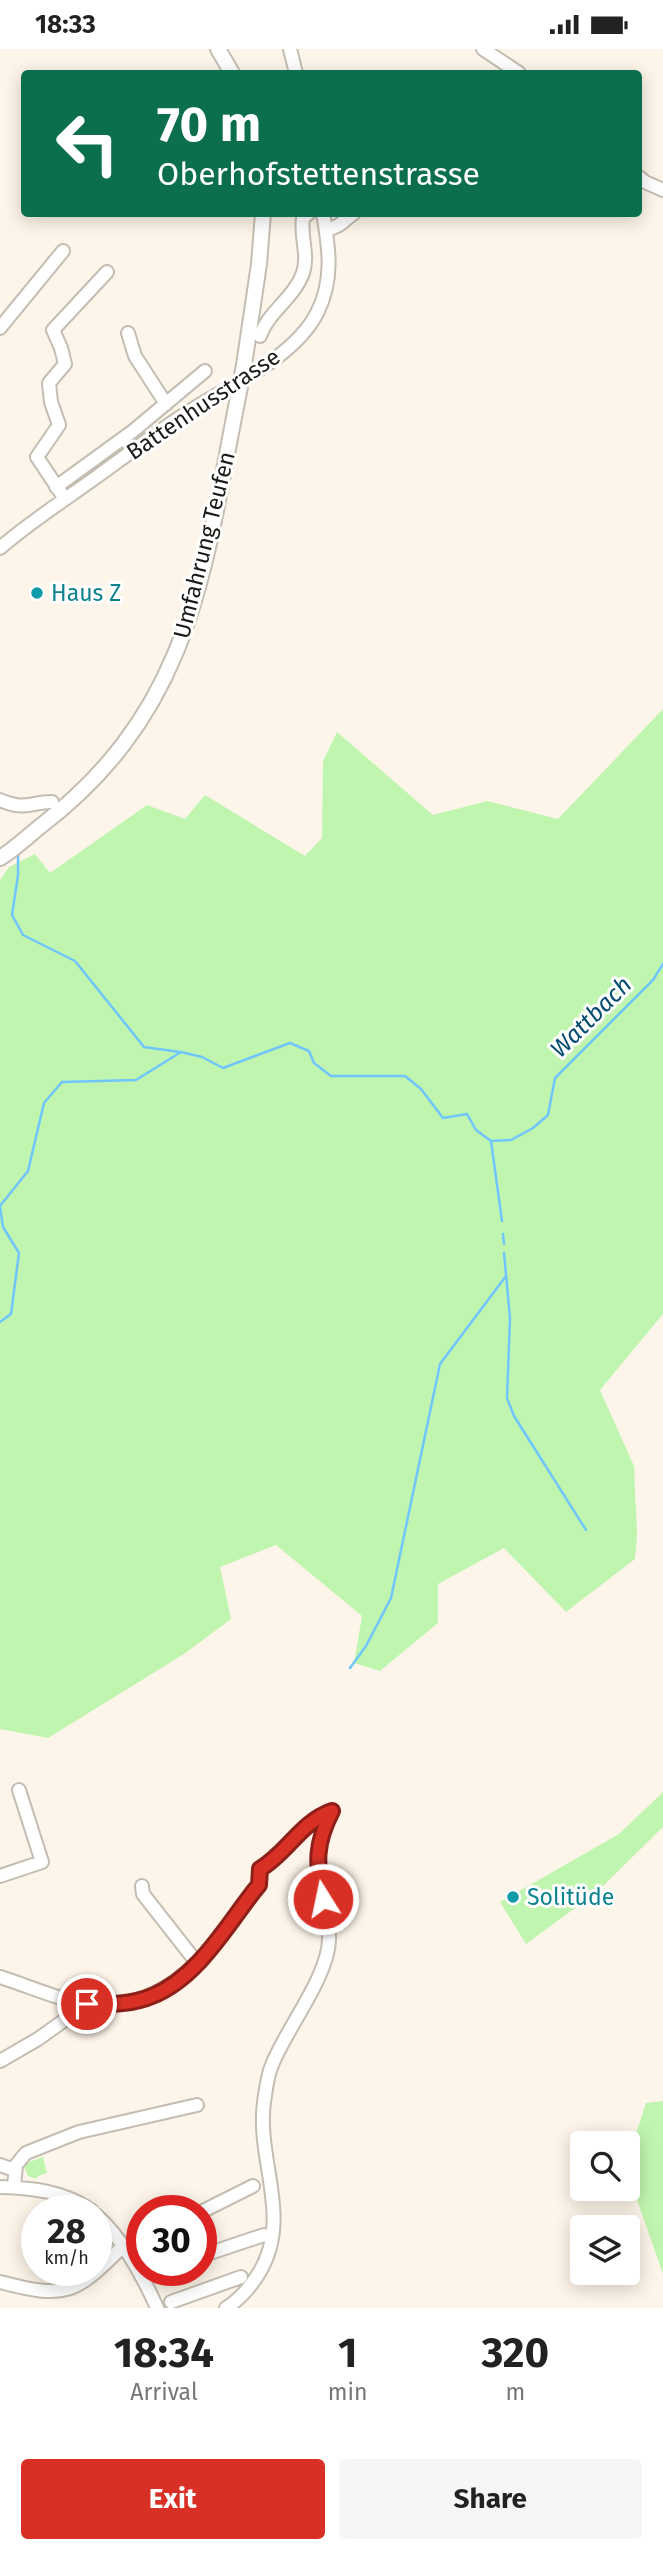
<!DOCTYPE html>
<html lang="en">
<head>
<meta charset="utf-8">
<style>
	body { margin:0; font-family:"Fira Sans",sans-serif; background:#f6f6f6; color:#222; height:100vh; display:flex; flex-direction:column; font-size:26px; white-space:nowrap }
	* { box-sizing:border-box; margin:0 }
	p { font-size:23px; color:#767676 }
	.icon { flex:none; width:38px; height:38px; fill:none; stroke:currentColor; stroke-width:2; stroke-linecap:round; stroke-linejoin:round }
	.map { position:relative; height:2259px; overflow:hidden }
	.panel { display:flex; flex-direction:column; background:#fff; flex:1 }
	.panel>* { flex:none }
	.top-card { position:absolute; left:21px; top:21px; width:621px; height:147px; border-radius:7px; box-shadow:0 4px 18px #0003; background:#0b6e4f; color:#fff; overflow:hidden }
	.tools { position:absolute; left:570px; top:2082px; display:grid; gap:14px }
	.tools a { display:grid; place-items:center; width:70px; height:70px; border-radius:7px; background:#fff; box-shadow:0 4px 18px #0003; font-size:35px }
	.speed { position:absolute; left:21px; top:2146px; display:flex; gap:14px; font-size:35px; font-weight:700; text-align:center }
	.speed>* { display:grid; place-content:center; width:91px; height:91px; border-radius:50%; background:#fff; box-shadow:0 4px 18px #0003; line-height:1 }
	.speed small { font-size:18px; font-weight:400 }
	.speed .limit { border:10px solid #d22; background:#fff; color:#111 }
	.pin { position:absolute; display:grid; place-items:center; width:60px; height:60px; color:#fff; margin:-30px; border:4px solid #fff; border-radius:50%; box-shadow:0 2px 7px #0007 }
	.me { position:absolute; width:77px; margin:-38px; rotate:350deg; stroke-linejoin:round; filter:drop-shadow(0 0 5px #0008) }
	.turn { display:flex; align-items:center; gap:24px; height:147px; padding:0 21px; font-size:32px }
	.turn .icon { width:91px; height:91px; stroke-width:2.5 }
	.turn b { display:block; font-size:49px; line-height:60px }
	.eta { display:flex; justify-content:space-evenly; align-items:center; height:119px; text-align:center }
	.eta b { font-size:42px; font-weight:700; line-height:49px }
	.cta { display:flex; gap:14px; margin-top:auto; padding:14px 21px }
	.cta a { flex:1; height:80px; border-radius:7px; background:#d93025; color:#fff; font-size:28px; font-weight:700; line-height:80px; text-align:center }
	.cta a+a { background:#f6f6f6; color:#222 }
	.status { display:flex; justify-content:space-between; align-items:center; height:49px; padding:0 35px; background:#fff; direction:ltr }
	.status svg { height:19px; fill:currentColor }
	.map>svg:first-child { display:block }
</style>
</head>
<body>
<div class="status"><b>18:33</b><svg viewBox="0 0 49 12"><path d="M0 12V9h3v3zM5 12V6h3v6zM10 12V3h3v9zM15 12V0h3v12zM26 1h20v11H26zM47 4h2v5h-2z"/></svg></div>
<div class="map">
<svg width="663" height="2259" viewBox="0 0 663 2259">
	<rect width="100%" height="100%" fill="#fdf5e9"/>
	<path fill="#c0f5af" d="M663 660V1265L600 1341 634 1417 637 1485 635 1510 566 1563 504 1499 438 1535V1574L380 1622 354 1614 362 1567 276 1496 220 1518 231 1570 184 1605 48 1689 0 1680V831L9 818 35 805 50 824 147 756 185 770 205 746 305 807 322 789 323 712 337 683 433 766 487 752 558 770Z
		M663 1743V1778L597 1843 526 1895 500 1853 619 1785Z
		M663 2052V2225L628 2125V2109L646 2054Z
		M43 2108 47 2124 38 2127 36 2130 28 2127 24 2118 26 2114Z"/>
	<g fill="none" stroke-linecap="round" stroke-linejoin="round">
		<path stroke="#6fc5fc" stroke-width="2.5" d="M18 804V826L12 866 23 886 75 912 144 998 180 1003
			M491 1092 502 1172
			M0 1157 28 1122 44 1054 62 1033 136 1031 181 1003 202 1008 223 1019 290 994 309 1002 314 1014 331 1027H405L421 1040 443 1069 467 1065 476 1081 491 1092 511 1091 533 1079 548 1066 555 1029 653 931 663 915
			M0 1158 3 1178 19 1204 11 1265 0 1273
			M503 1185 504 1195
			M504 1204 510 1269 507 1349 514 1367 586 1481
			M350 1619 366 1597 391 1549 440 1315 506 1227"/>
		<defs>
			<path id="minor" d="M290 0 296 24
				M483 0 519 24
				M639 128 645 133 663 141
				M326 182 339 176 354 164
				M0 279 63 202
				M128 284 135 307 166 355
				M260 287C268 263 294 249 303 224 309 205 300 188 303 169L309 164
				M56 438 133 382 205 322
				M65 450 37 408 59 376 51 353 49 334 65 315 61 299 53 281 107 223
				M0 499C30 473 63 452 95 429 124 408 152 387 182 367 225 338 293 311 317 264 334 231 329 199 323 164
				M0 751C26 762 29 753 52 753
				M0 1827 42 1813 19 1741
				M142 1837 143 1845 197 1914
				M0 1928C29 1937 58 1951 88 1955 171 1965 216 1895 259 1836L260 1820C287 1804 301 1773 332 1762
				M0 2012 38 1990 87 1955
				M0 2116 14 2121
				M0 2138C33 2139 63 2142 91 2161
				M14 2138 16 2116 26 2104 79 2083 197 2056
				M201 2163 253 2137
				M96 2166C121 2187 144 2229 157 2259
				M201 2207 264 2186
				M141 2227 158 2221
				M0 2233C66 2250 74 2246 122 2198
				M171 2253 241 2228
				M226 2259C239 2251 251 2237 259 2224 293 2169 256 2111 264 2053 266 2041 267 2027 272 2016 286 1980 328 1928 329 1891 330 1836 302 1820 332 1762"/>
			<path id="major" d="M218 0 232 24
				M244 316 259 215 263 164
				M0 809C15 800 28 787 42 776 194 659 204 517 239 343"/>
		</defs>
		<use href="#minor" stroke="#c4bdb1" stroke-width="16"/>
		<use href="#major" stroke="#c4bdb1" stroke-width="18"/>
		<use href="#minor" stroke="#fff" stroke-width="12"/>
		<use href="#major" stroke="#fff" stroke-width="14"/>
		<defs>
			<path id="major-bridge" d="M239 343 244 316"/>
		</defs>
		<use href="#major-bridge" stroke="#c4bdb1" stroke-width="18" stroke-linecap="butt"/>
		<use href="#major-bridge" stroke="#fff" stroke-width="14"/>
	</g>
	<g fill="none" stroke-linecap="round" stroke-linejoin="round">
		<defs>
			<path id="route" d="M87 1955C109 1955 131 1956 152 1947 197 1929 226 1878 254 1842L259 1836 260 1820C287 1804 301 1773 332 1762 315 1795 316 1814 323 1850"/>
		</defs>
		<use href="#route" stroke="#8d1f18" stroke-width="18"/>
		<use href="#route" stroke="#d93025" stroke-width="12"/>
	</g>
	<g fill="#0f9aa8" stroke="#fff" stroke-width="2.5">
		<circle cx="37" cy="544" r="7"/>
		<circle cx="513" cy="1848" r="7"/>
	</g>
	<g text-anchor="middle" stroke-width="6" stroke-linejoin="round" paint-order="stroke">
		<g font-size="23" fill="#1c1a16" stroke="#fff">
			<text transform="translate(203 355) rotate(-34)" y="8">Battenhusstrasse</text>
			<text transform="translate(204 496) rotate(-76)" y="8">Umfahrung Teufen</text>
		</g>
		<g font-size="23" fill="#0d838f" stroke="#fff" text-anchor="start">
			<text x="51" y="552">Haus Z</text>
			<text x="527" y="1856">Solitüde</text>
		</g>
		<g font-size="24" font-style="italic" fill="#034c70" stroke="#fff">
			<text transform="translate(591 968) rotate(-45)" y="8">Wattbach</text>
		</g>
	</g>
</svg>
<div class="tools">
<a><svg class="icon" aria-label="search" viewBox="0 0 24 24"><circle cx="10" cy="10" r="6"/><path d="M15 15l6 6"/></svg></a>
<a><svg class="icon" aria-label="layers" viewBox="0 0 24 24"><path d="M12 4l9 5-9 5-9-5zM3 14l9 5 9-5"/></svg></a>
</div>
<div class="speed"><div>28<small>km/h</small></div><div class="limit">30</div></div>
<div class="pin" style="left:87px;top:1955px;background:#d93025"><svg class="icon" aria-label="arrive" viewBox="0 0 24 24"><path d="M6 21V4h12l-3 4 3 4H6"/></svg></div>
<svg class="me" style="left:323px;top:1850px" viewBox="-20 -20 40 40"><circle r="17" fill="#d93025" stroke="#fff" stroke-width="3"/><path d="M0-11L8 9 0 5-8 9z" fill="#fff"/></svg>
<div class="top-card">
<div class="turn"><svg class="icon" aria-label="left" viewBox="0 0 24 24"><path d="M17 20v-9H6M10 6l-5 5 5 5"/></svg><div><b>70 m</b>Oberhofstettenstrasse</div></div>
</div>
</div>
<section class="panel">
<div class="eta">
<div><b>18:34</b><p>Arrival</p></div>
<div><b>1</b><p>min</p></div>
<div><b>320</b><p>m</p></div>
</div>
<div class="cta"><a>Exit</a><a>Share</a></div>
</section>
</body>
</html>
